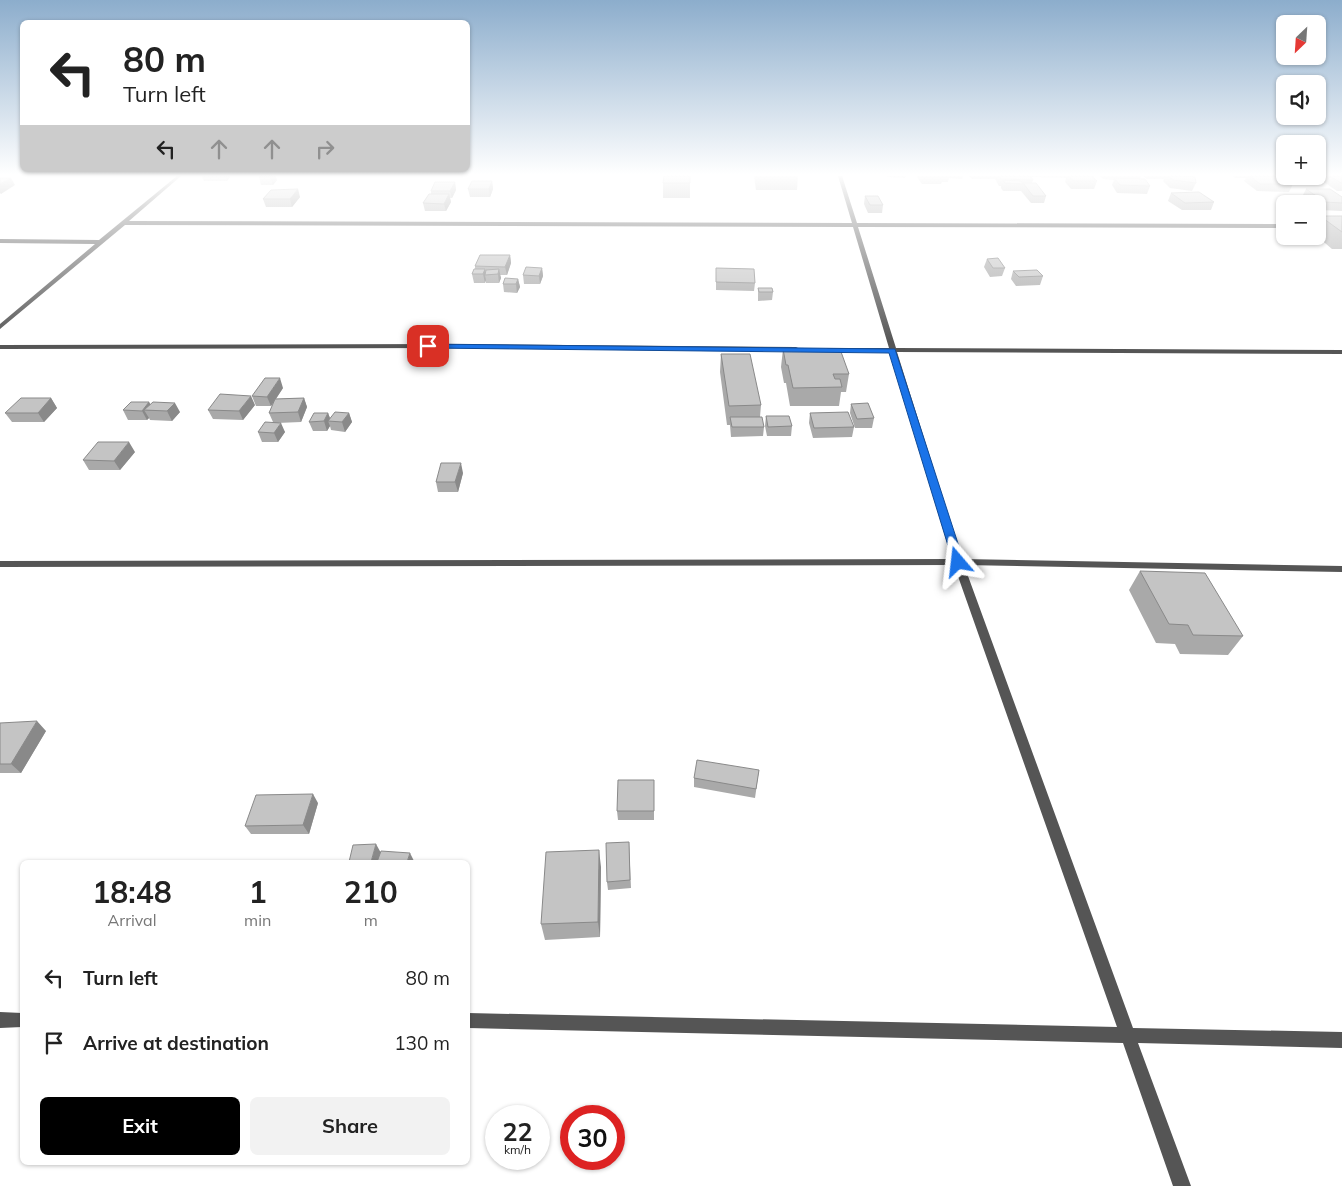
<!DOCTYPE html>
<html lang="en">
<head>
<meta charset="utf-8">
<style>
	body { margin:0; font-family:Mulish,sans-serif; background:#f2f2f2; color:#222; height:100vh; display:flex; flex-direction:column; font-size:19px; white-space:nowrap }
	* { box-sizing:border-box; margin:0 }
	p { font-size:16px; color:#767676 }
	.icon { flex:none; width:28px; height:28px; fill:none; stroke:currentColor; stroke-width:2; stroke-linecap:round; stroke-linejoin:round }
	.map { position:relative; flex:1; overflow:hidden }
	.drawer { position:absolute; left:20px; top:860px; width:450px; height:305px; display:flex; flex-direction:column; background:#fff; border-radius:8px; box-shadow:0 1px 4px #0004 }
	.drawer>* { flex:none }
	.guide { position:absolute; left:20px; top:20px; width:450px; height:152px; border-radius:8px; box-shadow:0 1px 4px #0004; background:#fff; color:#222; overflow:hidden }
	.needle { width:32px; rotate:205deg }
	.fabs { position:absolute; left:1276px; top:15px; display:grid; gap:10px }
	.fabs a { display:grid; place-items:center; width:50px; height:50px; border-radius:8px; background:#fff; box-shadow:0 1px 4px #0004; font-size:25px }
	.speed { position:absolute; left:485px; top:1105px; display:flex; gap:10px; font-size:25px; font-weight:700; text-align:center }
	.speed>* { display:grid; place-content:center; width:65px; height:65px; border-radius:50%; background:#fff; box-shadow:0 1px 4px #0004; line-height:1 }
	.speed small { font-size:12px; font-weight:400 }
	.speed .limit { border:8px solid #d22; background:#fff; color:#111 }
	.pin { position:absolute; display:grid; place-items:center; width:42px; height:42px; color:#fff; margin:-21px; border-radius:10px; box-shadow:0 2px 8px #0006 }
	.me { position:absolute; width:55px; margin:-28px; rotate:343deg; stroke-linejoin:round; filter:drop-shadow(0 0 4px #0008) }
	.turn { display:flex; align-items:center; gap:18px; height:105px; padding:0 20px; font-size:22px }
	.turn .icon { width:65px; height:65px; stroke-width:2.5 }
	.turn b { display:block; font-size:35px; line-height:42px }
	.lanes { display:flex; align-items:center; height:48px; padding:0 20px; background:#0003; justify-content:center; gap:25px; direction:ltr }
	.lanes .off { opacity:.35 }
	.eta { display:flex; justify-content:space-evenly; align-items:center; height:85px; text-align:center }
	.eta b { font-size:30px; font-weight:700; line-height:35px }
	.button { display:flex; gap:10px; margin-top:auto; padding:10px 20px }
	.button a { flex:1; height:58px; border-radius:8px; background:#000; color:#fff; font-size:20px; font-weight:700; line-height:58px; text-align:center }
	.button a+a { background:#f2f2f2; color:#222 }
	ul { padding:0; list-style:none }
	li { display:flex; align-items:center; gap:15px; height:65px; padding:0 20px }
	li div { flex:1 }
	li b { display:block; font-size:19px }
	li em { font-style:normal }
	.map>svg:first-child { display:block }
</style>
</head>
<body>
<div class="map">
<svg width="1342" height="1186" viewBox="0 0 1342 1186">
	<rect width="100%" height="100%" fill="#fff"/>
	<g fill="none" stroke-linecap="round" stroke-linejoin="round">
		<path fill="#555" fill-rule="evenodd" d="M177 176H181L129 221 852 223 838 176H842L857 223 1285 224V228L858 227 896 348 1342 350V354L897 352 962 559 1342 566V572L964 565 1133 1028 1342 1032V1048L1138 1043 1191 1186H1173L1123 1043 468 1028V1013L1117 1027 954 565 0 567V561L952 559 890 352H828L824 350 828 348H889L853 227 125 225 0 329V324L95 244 0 243V239L99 240Z
			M447 344 796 347 800 349 796 351 447 348 0 349V345Z
			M0 1012 22 1013V1027L0 1028Z"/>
	</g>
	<path fill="#a9a9a9" d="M202 176H229L230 177 227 181H204Z
		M260 176H275L277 180 273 185H261L259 177Z
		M690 176V198H663V183Z
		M754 176H798L797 190H756Z
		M887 176H906L905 178 888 177Z
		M917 176H963L962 179 949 178 948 182H942L941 184H922L917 177Z
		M969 176H1094L1093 177 1097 181 1094 189H1071L1065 182 1066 178 1031 177 1033 180 1032 183 1046 196 1044 203H1031L1021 191H1003L1001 188V186H999L995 179V177V179H972Z
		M1100 176H1141L1140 179 1150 186 1147 194 1117 193 1112 185 1114 180 1103 179Z
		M1143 176H1190V177L1196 183 1192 191 1170 188 1163 181 1164 179H1147Z
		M1233 176H1285H1282L1293 184 1289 192 1257 191 1244 181 1246 178H1235Z
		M1323 176H1342V191H1337L1321 180Z
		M492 181 493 189 490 197H470L468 189Z
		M455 182 456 190 452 198H450L451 202 446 211H425L423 203 431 194V191Z
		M1306 189 1342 197V211L1320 210 1318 208V204H1311L1302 197Z
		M1171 193 1214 202 1211 210H1182L1168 201Z
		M865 196 883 205 882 213H868L864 204Z
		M300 197 292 207H266L263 199Z
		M1320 216H1342V249H1332L1318 237 1316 242 1302 240 1297 236H1318V219Z
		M510 255 511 263 507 275H500L501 278 499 283H486V280L485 283H474L472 274 475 269V266Z
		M987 259 1005 268 1002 276 990 277 984 267Z
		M542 268 543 276 540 284H524L523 275Z
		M716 268 755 283 754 291 716 290Z
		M1013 271 1043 276 1040 285 1016 286 1011 279Z
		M518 279 520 287 517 293 504 292 503 284Z
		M758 288 773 292 772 300 758 301Z
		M783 349 849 374 846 392H841L839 406H790L786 383H784L781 367Z
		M721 354 761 405 760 417 764 427 763 436 731 437 730 425H727L720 372Z
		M283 388 276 399 304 398 307 407 301 422 277 423 285 432 278 442H262L258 432 273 422 269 413 274 402 271 406H256L252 396Z
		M51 398 57 408 44 422H12L5 413Z
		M149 402 150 404 180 412 172 421 150 420 149 418 147 420H128L123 410Z
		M851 404 874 418 872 428H855L850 413Z
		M255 405 243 420 213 419 208 410Z
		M328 413 330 418 349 413 352 422 345 432 331 430 330 426 327 431H313L309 422Z
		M810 413 854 427 852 437 813 438 809 423Z
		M766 416 792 426 791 436H767L765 426Z
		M135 452 120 470H89L83 460Z
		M463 473 458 492H438L436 482Z
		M1140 571 1243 636 1228 655 1180 654 1175 644 1156 643 1129 590Z
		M0 723 46 731 21 773H0Z
		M759 770 755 798 694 787V778Z
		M654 789V820H618L617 811Z
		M318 803 309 834H251L245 826Z
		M629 842 631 888 608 890 607 882Z
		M601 867 600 937 545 940 541 924Z"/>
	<path fill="#898989" d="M225 176H229L230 177 227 181Z
		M272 176H275L277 180 273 185 270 177Z
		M11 178 15 185 1 194 0 193V184Z
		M492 181 493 189 490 197 489 189Z
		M455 182 456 190 452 198 450 191Z
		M298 189 300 197 292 207 290 199Z
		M449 194 451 202 446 211 444 204Z
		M510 255 511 263 507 275 505 267Z
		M542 268 543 276 540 284 539 276Z
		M485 269 486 275H485L486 280 485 283 483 274Z
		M499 269 501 278 499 283 498 274Z
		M518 279 520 287 517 293 516 284Z
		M280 378 283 388 271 406 267 397Z
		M251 396 255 405 243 420 239 411Z
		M51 398 57 408 44 422 38 413Z
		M304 398 307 407 301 422 298 412Z
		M149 402 154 411 144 410 149 418 147 420 142 411Z
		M175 403 180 412 172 421 167 411Z
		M328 413 331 421H328L330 426 327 431 324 421Z
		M349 413 352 422 345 432 342 422Z
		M281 423 285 432 278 442 274 433Z
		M129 442 135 452 120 470 114 461Z
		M461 463 463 473 458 492 455 482Z
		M37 721 46 731 21 773 11 764Z
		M313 794 318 803 309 834 303 825Z
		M376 844 381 853 378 862H371Z
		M599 850 601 867 600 937 598 922Z
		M410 853 414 861V862H407Z"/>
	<path fill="#c4c4c4" stroke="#898989" d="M260 176H272L270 177H259Z
		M664 176H690V183H663Z
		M999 176H1030L1033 180 1001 179Z
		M1068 176H1091L1097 181H1074Z
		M1168 176H1181L1195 177 1196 183 1173 180Z
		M1250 176H1281L1293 184H1260Z
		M1330 176H1342V183H1341Z
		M0 178H11L0 184Z
		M1114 178 1145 179 1150 186 1120 185Z
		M1003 180 1021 181 1023 184 1005 183Z
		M472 181H492L489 189H468Z
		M435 182H455L450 191H431Z
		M1023 183H1036L1046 196H1033Z
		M298 189 290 199H263L271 190Z
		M1306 189H1330L1342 197V203L1325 202Z
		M1199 192 1214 202 1185 203 1171 193Z
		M429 194H449L444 204 423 203Z
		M865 196H878L883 205H870Z
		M1320 216H1342V232Z
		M480 255H510L505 267 475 266Z
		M998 258 1005 268H993L987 259Z
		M526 267 542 268 539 276 523 275Z
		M716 268 754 269 755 283 716 282Z
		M474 269H485L483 274H472Z
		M499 269 498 274 485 275 486 270Z
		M1037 270 1043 276 1019 277 1013 271Z
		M505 278 518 279 516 284H503Z
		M758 288H772L773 292H759Z
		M783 349H840L849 374H833L835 379H840L842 387 793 388 788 365H786Z
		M721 354H750L761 405 729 406Z
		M265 378H280L267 397 252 396Z
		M220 394 251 396 239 411 208 410Z
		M21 398H51L38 413H5Z
		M304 398 298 412 269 413 275 399Z
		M131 402H149L142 411 123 410Z
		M153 402 175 403 167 411 144 410Z
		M868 403 874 418 857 419 851 404Z
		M335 412 349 413 342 422 328 421Z
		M848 412 854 427 814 428 810 413Z
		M314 413H328L324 421 309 422Z
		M766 416H789L792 426 768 427Z
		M730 417H762L764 427H732Z
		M265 422 281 423 274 433 258 432Z
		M98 442H129L114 461 83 460Z
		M441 463H461L455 482H436Z
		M1140 571 1205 573 1243 636 1193 635 1188 625 1169 624Z
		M37 721 11 764H0V723Z
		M697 760 759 770 756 789 694 778Z
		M618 780H654V811H617Z
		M313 794 303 825 245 826 256 795Z
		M629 842 630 880 607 882 606 843Z
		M376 844 371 862H349L353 845Z
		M599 850 598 922 541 924 546 852Z
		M381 851 410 853 407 862H377Z"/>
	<linearGradient id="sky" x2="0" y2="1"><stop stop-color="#8cadcc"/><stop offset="0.51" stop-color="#fff"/><stop offset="1" stop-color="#fff" stop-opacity="0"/></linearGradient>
	<rect width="1342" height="342" fill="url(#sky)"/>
	<path fill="#1a73e8" stroke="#114b97" d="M425 344 895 349 964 562 958 566 953 562 889 353 428 348H425Z"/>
</svg>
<div class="fabs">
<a><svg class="needle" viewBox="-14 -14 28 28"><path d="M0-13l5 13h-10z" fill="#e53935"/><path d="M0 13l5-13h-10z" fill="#767676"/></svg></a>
<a><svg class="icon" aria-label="sound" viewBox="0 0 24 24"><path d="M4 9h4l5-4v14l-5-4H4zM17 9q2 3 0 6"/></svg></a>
<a>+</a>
<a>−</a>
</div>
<div class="speed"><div>22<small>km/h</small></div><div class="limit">30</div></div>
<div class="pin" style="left:428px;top:346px;background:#d93025"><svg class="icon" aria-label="arrive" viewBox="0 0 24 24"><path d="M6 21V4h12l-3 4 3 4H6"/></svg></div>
<svg class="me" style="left:958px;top:562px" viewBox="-20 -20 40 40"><path d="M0-17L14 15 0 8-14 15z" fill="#1a73e8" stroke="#fff" stroke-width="4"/></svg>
<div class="guide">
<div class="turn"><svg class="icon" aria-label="left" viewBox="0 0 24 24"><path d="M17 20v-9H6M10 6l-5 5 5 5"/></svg><div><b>80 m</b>Turn left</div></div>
<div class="lanes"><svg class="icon" aria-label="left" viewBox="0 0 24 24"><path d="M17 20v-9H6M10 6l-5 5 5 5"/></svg><svg class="icon off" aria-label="ahead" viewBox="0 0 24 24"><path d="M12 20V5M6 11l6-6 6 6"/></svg><svg class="icon off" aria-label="ahead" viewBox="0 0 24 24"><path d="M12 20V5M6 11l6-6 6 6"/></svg><svg class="icon off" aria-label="right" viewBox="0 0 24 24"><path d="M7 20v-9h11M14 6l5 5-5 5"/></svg></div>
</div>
<section class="drawer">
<div class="eta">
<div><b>18:48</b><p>Arrival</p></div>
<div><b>1</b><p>min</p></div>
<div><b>210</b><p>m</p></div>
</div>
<ul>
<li><svg class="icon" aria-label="left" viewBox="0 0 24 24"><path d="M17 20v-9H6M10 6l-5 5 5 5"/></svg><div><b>Turn left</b></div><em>80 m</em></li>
<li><svg class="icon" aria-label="arrive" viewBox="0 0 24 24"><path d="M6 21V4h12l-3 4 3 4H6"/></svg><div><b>Arrive at destination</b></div><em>130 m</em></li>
</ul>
<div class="button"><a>Exit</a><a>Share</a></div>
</section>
</div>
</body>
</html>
